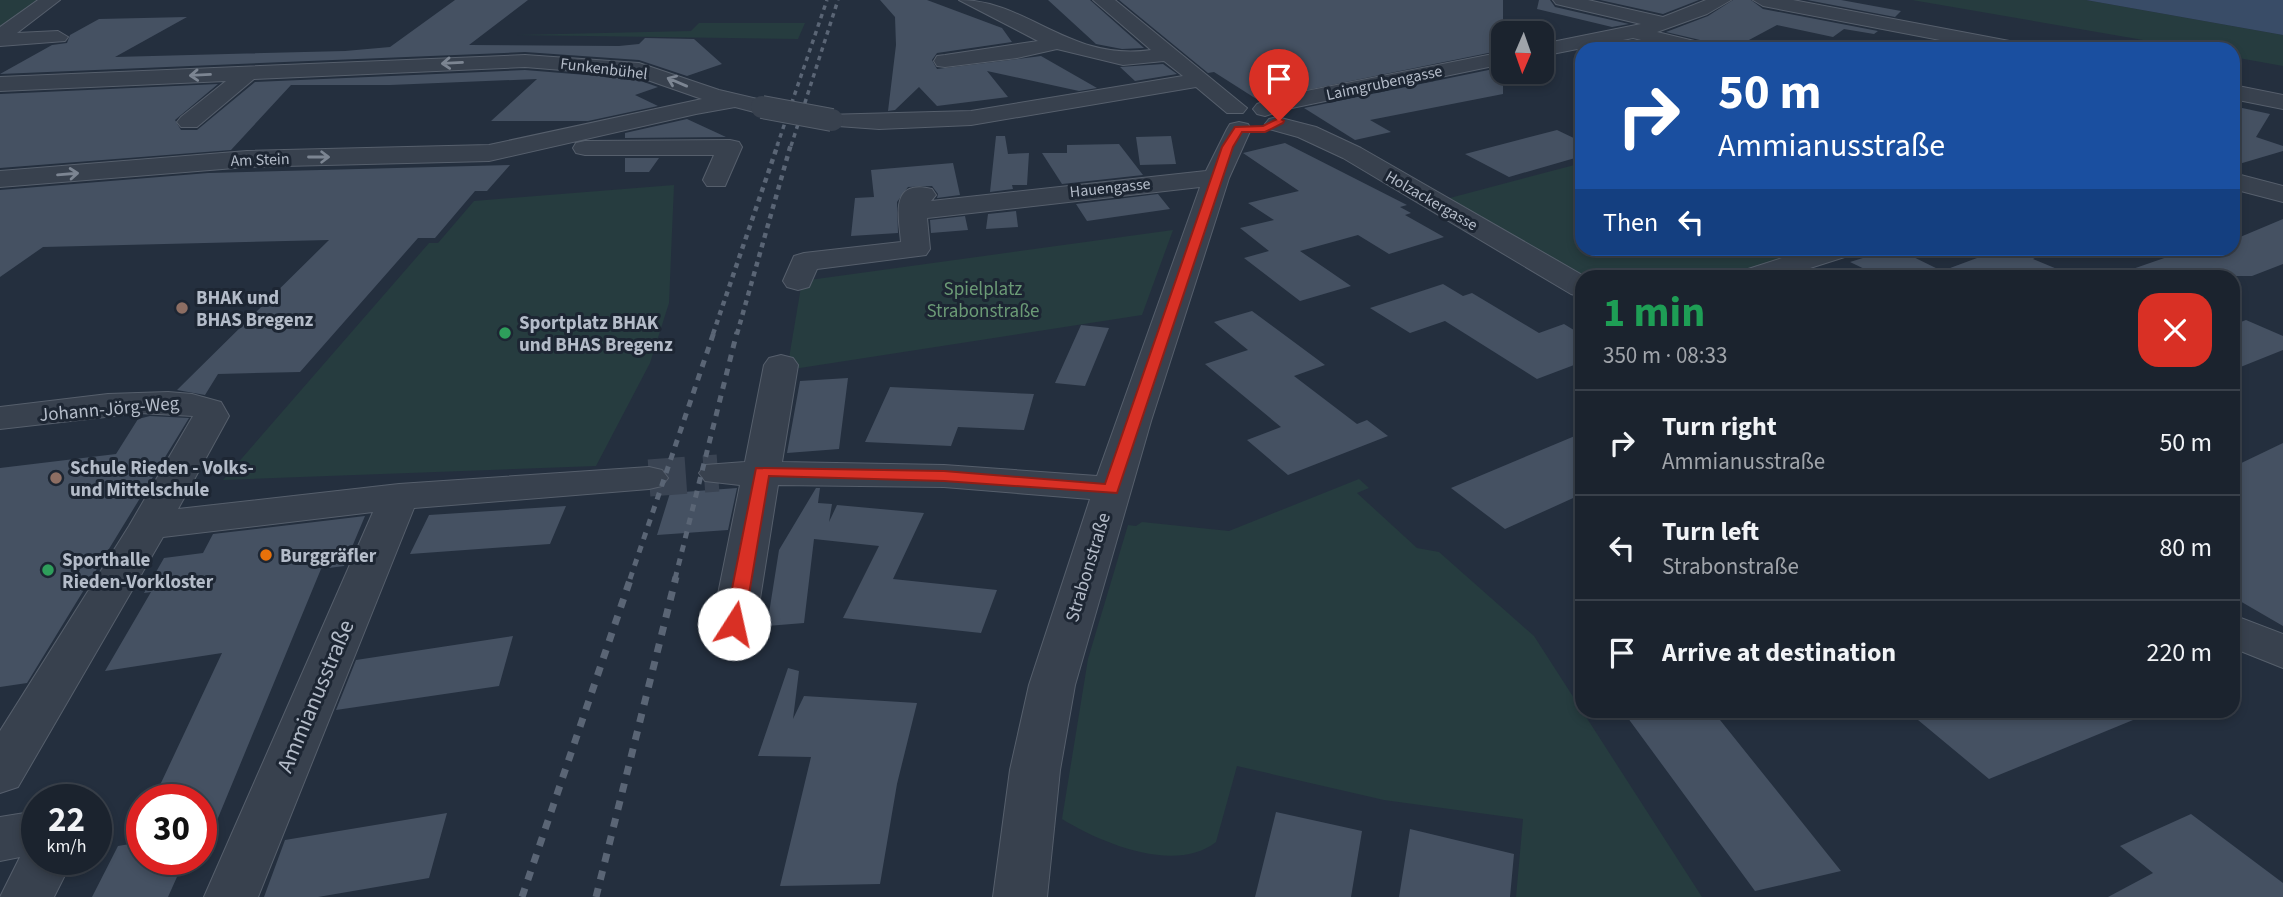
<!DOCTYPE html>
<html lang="en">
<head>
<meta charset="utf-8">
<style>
	body { margin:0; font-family:"Source Sans 3",sans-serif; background:#282f3a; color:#f1f3f6; height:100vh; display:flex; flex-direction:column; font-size:26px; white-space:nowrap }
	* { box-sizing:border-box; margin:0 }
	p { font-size:23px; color:#a0a4aa }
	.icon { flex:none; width:38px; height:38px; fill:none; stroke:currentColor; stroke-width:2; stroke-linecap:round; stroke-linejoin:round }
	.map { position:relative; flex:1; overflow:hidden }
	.drawer { position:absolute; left:1575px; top:270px; width:665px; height:448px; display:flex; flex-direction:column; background:#1b232e; border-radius:21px; box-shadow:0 4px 10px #0003,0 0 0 2px #39404a }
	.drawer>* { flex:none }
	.top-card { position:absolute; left:1575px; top:42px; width:665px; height:214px; border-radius:21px; box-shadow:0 4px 10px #0003,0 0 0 2px #39404a; background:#1a4fa0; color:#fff; overflow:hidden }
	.needle { width:46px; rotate:182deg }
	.tools { position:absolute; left:1491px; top:21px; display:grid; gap:14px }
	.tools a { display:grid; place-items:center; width:63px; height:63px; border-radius:14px; background:#1b232e; box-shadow:0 4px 10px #0003,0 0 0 2px #39404a; font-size:35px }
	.speed { position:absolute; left:21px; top:784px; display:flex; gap:14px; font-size:35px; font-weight:700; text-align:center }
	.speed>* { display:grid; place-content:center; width:91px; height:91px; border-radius:50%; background:#1b232e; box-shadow:0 4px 10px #0003,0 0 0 2px #39404a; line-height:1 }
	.speed small { font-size:18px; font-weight:400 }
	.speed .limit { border:10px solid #d22; background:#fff; color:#111 }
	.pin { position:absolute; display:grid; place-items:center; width:60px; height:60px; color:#fff; margin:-72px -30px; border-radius:50% 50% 50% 0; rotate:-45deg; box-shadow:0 0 7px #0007 }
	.pin .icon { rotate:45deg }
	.me { position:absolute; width:77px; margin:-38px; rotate:10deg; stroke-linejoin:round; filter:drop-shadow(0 0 5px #0008) }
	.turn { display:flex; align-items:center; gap:24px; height:147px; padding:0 28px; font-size:32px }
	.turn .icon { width:91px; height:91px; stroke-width:2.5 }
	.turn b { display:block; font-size:49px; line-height:60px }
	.then { display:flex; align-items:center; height:66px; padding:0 28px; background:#0003; gap:14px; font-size:26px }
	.round { display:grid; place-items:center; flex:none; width:74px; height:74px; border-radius:21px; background:#282f3a }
	.overview { display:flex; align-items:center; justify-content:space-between; height:119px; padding:0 28px }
	h1 { font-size:42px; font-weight:700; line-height:52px; color:#1e9e55 }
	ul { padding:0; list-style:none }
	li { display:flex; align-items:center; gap:21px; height:105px; padding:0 28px; border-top:2px solid #39404a }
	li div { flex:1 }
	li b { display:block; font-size:26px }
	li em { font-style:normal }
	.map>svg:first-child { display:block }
</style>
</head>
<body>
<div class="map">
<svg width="2283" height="897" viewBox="0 0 2283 897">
	<rect width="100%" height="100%" fill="#242f3e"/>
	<path fill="#263c3f" d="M0 0H51L0 35Z
		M1912 0H2086L2283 35V66L2233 57V49H2195Z
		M699 23H805L798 39 516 35 691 31Z
		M1582 163V248L1826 249 1737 276H1582L1446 199Z
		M674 185 669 303 650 363 596 466 223 480 429 243H438L474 201Z
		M1173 230 1142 315 787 370 802 281Z
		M1359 479 1369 488 1357 493 1417 548 1439 552 1534 636 1702 897H1516L1523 819 1384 800 1237 766 1216 842C1175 874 1101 843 1062 819L1088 659 1128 525 1136 526 1142 522 1229 531Z"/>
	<path fill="#394c67" d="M2086 0H2283V35Z"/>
	<path fill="#455162" d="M455 0H528L469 45 619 46 639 44 645 38 694 39 722 64 687 76 639 60 525 52 0 74 52 45 67 43 70 35 99 19 187 17 115 57 345 51 390 47Z
		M880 0H927L1002 28 1012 42 937 53 932 60 937 69 1041 56 1097 88 1079 91 987 71 1008 97 937 106 919 87 895 110 888 111 896 45 895 17Z
		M1048 0H1090L1144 48 1122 49 1096 44Z
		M1119 0H1503V50L1258 100 1214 72 1208 73Z
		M1539 0H1550L1555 7 1629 24 1612 27 1537 9Z
		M1600 0H1699L1663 14Z
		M1733 0H1751L1763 9 1878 31 1874 34 1844 29 1833 37 1777 25 1734 48 1666 32 1708 16Z
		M1807 0H1841L1901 11 1895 17Z
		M1163 64 1177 74 1135 81 1120 67Z
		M1503 67V94L1370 120 1391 132 1355 140 1304 108Z
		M525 70 635 79 658 87 635 95 658 106 588 121H491L537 79 390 85H291L231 150 0 168V94L218 84 175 120 181 130H197L255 82Z
		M2233 106 2270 114 2256 137 2283 146V151L2239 164 2233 171Z
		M687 119 726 137 625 138V133Z
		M1557 130 1582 142V156L1509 177 1465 154Z
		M996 136H1005L1008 154 1029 153 1027 185H1012L1013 189 990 192Z
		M1171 136 1176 164 1140 165 1136 137Z
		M1285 143 1407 205 1400 207 1411 213 1405 215 1444 237 1389 254 1358 235 1300 251 1351 286 1300 301 1244 258 1269 251 1240 228 1274 220 1248 203 1299 191 1243 153Z
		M1119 144 1143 175 1062 184 1042 153H1067V145Z
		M625 158H659L649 172H625Z
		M953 163 960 195 937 198 938 194 932 186 908 187 897 202 898 233 851 236 855 198 874 197 871 170Z
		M510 165 487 191H475L435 238H418L300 372 218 374 205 395 177 390 329 240 43 247 0 277V190L208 173Z
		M1158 194 1170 209 1087 221 1076 204Z
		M1016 211 1018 227 986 229 988 214Z
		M965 216 968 230 931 233 930 220Z
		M2283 219V264L2252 276H2124V272L2193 248H2233V240Z
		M1895 248 1942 271 2004 248H2053L2033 259 2074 276H1879L1850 262Z
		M1443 284 1463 296 1472 293 1539 333 1564 324 1582 335V362L1537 379 1445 321 1410 333 1370 308Z
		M1252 311 1325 365 1294 376 1357 424 1367 420 1388 436 1288 475 1247 440 1281 427 1205 364 1248 350 1214 322Z
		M2246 320 2283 336V350L2233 370V325Z
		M1081 325 1109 328 1085 386 1055 383Z
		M848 378 839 449 787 453 800 381Z
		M890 387 1034 394 1024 430 958 427 951 446 865 442Z
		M150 416 189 418 27 683 0 687V468L116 454 138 419Z
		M1582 433V494L1505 529 1451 488Z
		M2283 443V626L2233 597V467Z
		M737 488 728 530 657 535 670 493Z
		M816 488H820L818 503 832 504 829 522 837 505 924 513 893 579 997 590 981 633 843 618 879 546 814 539 804 623 767 626 779 550Z
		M566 506 550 544 410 554 429 515Z
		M365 516 344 566 321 569 201 859V800H153L222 653 105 671 151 592 144 593 164 558 203 553 213 534Z
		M513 636 499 686 336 710 356 660Z
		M788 668 799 671 793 719 804 696 917 703 897 784 880 884 780 886 811 757 758 756Z
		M1622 710H1712L1841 871 1755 891Z
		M1906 710H2154L2155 711 1989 779Z
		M1276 812 1362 831 1351 897H1255Z
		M447 813 429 878 318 897H264L285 840Z
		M2191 814 2283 883V897H2108L2153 873 2120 846Z
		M1410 829 1514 854 1510 897H1399Z
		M142 842V859H185L168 897H92L118 846Z"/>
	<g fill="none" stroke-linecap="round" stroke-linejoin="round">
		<path stroke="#3a4453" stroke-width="37" stroke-dasharray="37 18" stroke-linecap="butt" d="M649 478 718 473"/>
		<defs>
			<path id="minor" d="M38 0H60L17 33 58 31 68 37 65 41 0 46V27Z
				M959 0C1028 0 1069 62 1151 50L1093 0H1115L1247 108 1243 113H1227L1196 87 971 125 879 129 824 125 820 120 824 115 971 111 1183 76 1164 61 1123 65 1057 49 1017 58 945 67 937 66 934 61 937 56 945 55 1038 41Z
				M1553 0H1588L1663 17 1706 0H1731L1707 14 1657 32 1711 45 1714 49H1678L1633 38 1542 56V44L1641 24 1556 4Z
				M1753 0H1793L2020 43 2030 49H1987L1763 6Z
				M2188 42 2198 48 2177 49Z
				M1503 52V64L1287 109 1265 116 1257 114 1253 109 1257 104 1281 96Z
				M525 55 639 63 719 90 770 102 774 107 770 112 762 114 735 107 696 114 489 161 247 167 0 187V171L247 151 489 145 702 99 636 76 525 67 254 79 197 127H181L177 122 181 117 226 81 0 91V77Z
				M2233 85 2283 95V109L2233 99Z
				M1277 117 1316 127 1361 148 1584 276 1582 297 1571 294 1343 158 1298 137 1269 129 1265 124 1269 119Z
				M1239 122 1248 124 1251 129 1229 178 1151 421 1075 685 1060 770 1047 897H993L1010 770 1029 685 1090 499 944 487 778 485 756 624 749 635 734 639 719 635 712 624 740 485 705 481 699 473 705 465 745 462 764 365 769 358 781 355 793 358 798 365 782 462 944 465 1097 476 1200 187 927 218 930 249 926 255 817 269 809 287 798 290 787 287 783 281 794 256 804 253 901 242C899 216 889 179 932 189L936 195 931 201 1206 171 1227 129 1230 124Z
				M730 140 739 142 742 147 725 186H707L703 180 714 155H585L576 153 573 148 576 143 585 141Z
				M2233 173 2283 186V202L2233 189Z
				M1813 248H1858L1854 254 1785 276H1741L1745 270Z
				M168 392 192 394 221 402 229 416 178 509 399 484 649 467 662 470 668 478 662 486 649 489 414 508 258 897H204L373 512 163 537 18 787 0 793V731L129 526 193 416 140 413 0 429V407L108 394Z
				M2233 615 2283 634V668L2233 648Z
				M37 811V859H73L54 897H0L20 857 0 861V817Z"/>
		</defs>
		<use href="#minor" stroke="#565f6c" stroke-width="2"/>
		<use href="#minor" fill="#38414e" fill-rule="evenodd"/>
		<path stroke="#5a6575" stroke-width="3.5" stroke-dasharray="4.5 4.5" stroke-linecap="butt" d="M777 146 827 0
			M791 146 838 0"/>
		<path stroke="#5a6575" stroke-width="4.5" stroke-dasharray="5 5" stroke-linecap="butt" d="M713 334 778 144
			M737 334 791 144"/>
		<path stroke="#5a6575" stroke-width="5" stroke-dasharray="7 7" stroke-linecap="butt" d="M630 579 714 332
			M675 579 737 332"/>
		<path stroke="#5a6575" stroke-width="7" stroke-dasharray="9 9" stroke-linecap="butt" d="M522 897 631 577
			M596 897 676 577"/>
		<defs>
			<path id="minor-bridge" d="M762 107 832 120"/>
		</defs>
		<use href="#minor-bridge" stroke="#565f6c" stroke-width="24" stroke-linecap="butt"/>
		<use href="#minor-bridge" stroke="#38414e" stroke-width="22"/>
	</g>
	<defs><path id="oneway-shaft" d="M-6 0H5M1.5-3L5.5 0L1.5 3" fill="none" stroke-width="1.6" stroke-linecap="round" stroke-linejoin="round" transform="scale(1.75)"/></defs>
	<g stroke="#7c8592">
		<use href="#oneway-shaft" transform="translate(452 63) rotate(177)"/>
		<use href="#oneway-shaft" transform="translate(200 75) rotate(177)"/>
		<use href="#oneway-shaft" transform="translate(677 82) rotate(-157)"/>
		<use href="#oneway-shaft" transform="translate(319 157)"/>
		<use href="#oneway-shaft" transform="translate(68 174) rotate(-5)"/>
	</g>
	<path fill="#d93025" stroke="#8d1f18" stroke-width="2" d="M1279 118 1284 121 1283 123 1265 132H1242L1233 147 1117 493 944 481 769 476 744 624 734 630 728 629 725 624 756 468 944 471 1105 484 1222 147 1235 127 1263 126Z"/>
	<g fill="#8d6e63" stroke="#1d2633" stroke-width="2.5">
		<circle cx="182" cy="308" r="7"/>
		<circle cx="56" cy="478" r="7"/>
	</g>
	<g fill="#2e9e5b" stroke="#1d2633" stroke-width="2.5">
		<circle cx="505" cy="333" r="7"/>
		<circle cx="48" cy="570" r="7"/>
	</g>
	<circle fill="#e8710a" stroke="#1d2633" stroke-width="2.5" cx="266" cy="555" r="7"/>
	<g text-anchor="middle" stroke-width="6" stroke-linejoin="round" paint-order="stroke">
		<g font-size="16" fill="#b4bcc9" stroke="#1d2633">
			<text transform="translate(604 68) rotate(7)" y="6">Funkenbühel</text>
			<text transform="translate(1384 82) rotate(-12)" y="6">Laimgrubengasse</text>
			<text transform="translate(260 159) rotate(-2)" y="6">Am Stein</text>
			<text transform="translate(1110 187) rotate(-6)" y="6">Hauengasse</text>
			<text transform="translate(1432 200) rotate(30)" y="6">Holzackergasse</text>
		</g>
		<g font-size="19" fill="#6b9a76" stroke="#1d2633">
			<text x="983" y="295">Spielplatz<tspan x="983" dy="22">Strabonstraße</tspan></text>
		</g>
		<g font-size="19" font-weight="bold" fill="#b4bcc9" stroke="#1d2633" text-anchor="start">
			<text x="196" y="304">BHAK und<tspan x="196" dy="22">BHAS Bregenz</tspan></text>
			<text x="519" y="329">Sportplatz BHAK<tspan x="519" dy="22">und BHAS Bregenz</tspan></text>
			<text x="70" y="474">Schule Rieden - Volks-<tspan x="70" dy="22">und Mittelschule</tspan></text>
			<text x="280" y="562">Burggräfler</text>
			<text x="62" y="566">Sporthalle<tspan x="62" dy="22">Rieden-Vorkloster</tspan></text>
		</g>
		<g font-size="19" fill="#b4bcc9" stroke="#1d2633">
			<text transform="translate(109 408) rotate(-5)" y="7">Johann-Jörg-Weg</text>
			<text transform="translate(1087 567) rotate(-73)" y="7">Strabonstraße</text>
		</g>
		<g font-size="23" fill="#b4bcc9" stroke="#1d2633">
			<text transform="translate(315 696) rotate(-67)" y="8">Ammianusstraße</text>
		</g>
	</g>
</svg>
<div class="tools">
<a><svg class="needle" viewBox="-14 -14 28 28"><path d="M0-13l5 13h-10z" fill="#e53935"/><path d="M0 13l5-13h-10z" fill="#a0a4aa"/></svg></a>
</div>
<div class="speed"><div>22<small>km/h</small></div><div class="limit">30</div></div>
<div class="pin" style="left:1279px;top:121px;background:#d93025"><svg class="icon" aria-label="arrive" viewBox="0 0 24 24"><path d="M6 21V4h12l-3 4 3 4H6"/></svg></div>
<svg class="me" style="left:734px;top:624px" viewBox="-20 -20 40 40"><circle r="19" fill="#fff"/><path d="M0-13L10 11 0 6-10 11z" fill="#d93025"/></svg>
<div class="top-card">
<div class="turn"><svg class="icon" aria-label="right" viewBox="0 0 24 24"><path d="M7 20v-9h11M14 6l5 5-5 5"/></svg><div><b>50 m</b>Ammianusstraße</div></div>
<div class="then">Then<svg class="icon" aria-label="left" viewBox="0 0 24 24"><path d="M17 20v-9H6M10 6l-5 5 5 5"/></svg></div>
</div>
<section class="drawer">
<div class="overview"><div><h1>1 min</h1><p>350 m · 08:33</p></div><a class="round" style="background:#d93025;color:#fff"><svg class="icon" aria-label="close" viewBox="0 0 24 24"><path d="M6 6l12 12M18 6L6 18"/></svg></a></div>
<ul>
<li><svg class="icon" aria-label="right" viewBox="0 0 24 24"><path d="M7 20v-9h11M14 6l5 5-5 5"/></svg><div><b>Turn right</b><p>Ammianusstraße</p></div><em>50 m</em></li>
<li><svg class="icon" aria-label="left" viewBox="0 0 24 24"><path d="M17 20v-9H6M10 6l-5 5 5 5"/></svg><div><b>Turn left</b><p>Strabonstraße</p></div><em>80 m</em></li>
<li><svg class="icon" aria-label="arrive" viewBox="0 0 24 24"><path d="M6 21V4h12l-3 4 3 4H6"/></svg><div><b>Arrive at destination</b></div><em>220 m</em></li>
</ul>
</section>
</div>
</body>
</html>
